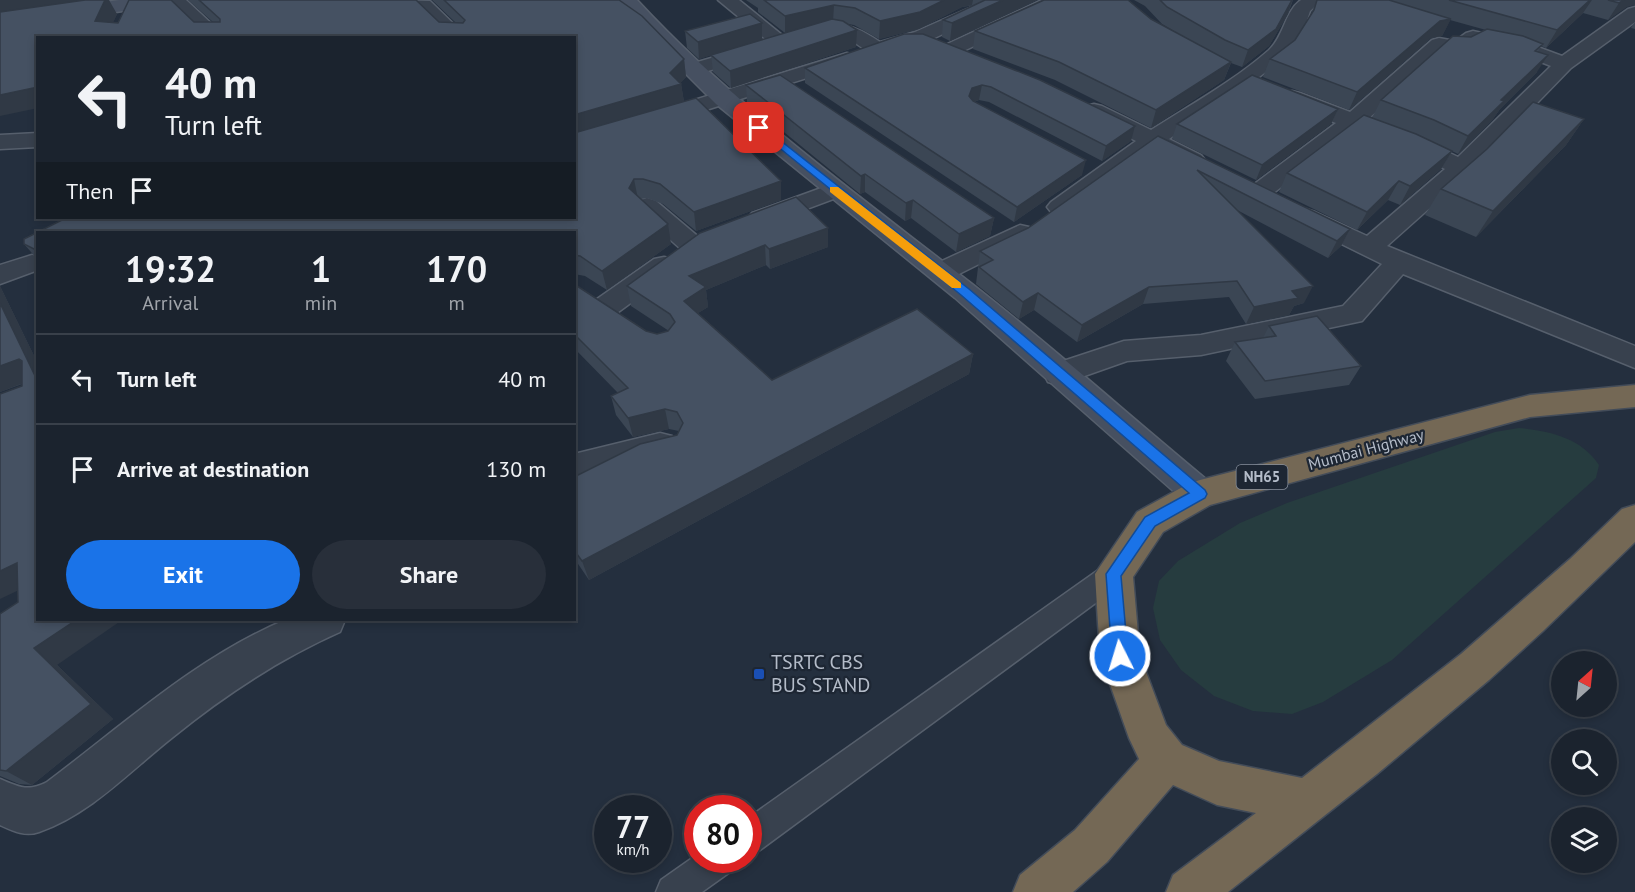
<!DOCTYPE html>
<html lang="en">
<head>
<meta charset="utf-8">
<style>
	body { margin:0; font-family:"PT Sans",sans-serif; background:#282f3a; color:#f1f3f6; height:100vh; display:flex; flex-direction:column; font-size:22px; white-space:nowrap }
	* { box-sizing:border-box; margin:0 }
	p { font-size:20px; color:#a0a4aa }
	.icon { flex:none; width:33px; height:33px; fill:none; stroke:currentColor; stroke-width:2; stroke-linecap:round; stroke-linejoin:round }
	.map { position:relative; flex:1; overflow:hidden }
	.drawer { position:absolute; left:36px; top:231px; width:540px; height:390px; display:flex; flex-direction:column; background:#1b232e; border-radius:0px; box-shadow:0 3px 9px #0003,0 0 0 2px #39404a }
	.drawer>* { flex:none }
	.banner { position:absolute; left:36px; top:36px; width:540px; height:183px; border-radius:0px; box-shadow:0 3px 9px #0003,0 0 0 2px #39404a; background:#1b232e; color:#f1f3f6; overflow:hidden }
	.needle { width:39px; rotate:27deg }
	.fabs { position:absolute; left:1551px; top:651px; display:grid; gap:12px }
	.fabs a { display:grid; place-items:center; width:66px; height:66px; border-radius:50%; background:#1b232e; box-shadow:0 3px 9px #0003,0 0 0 2px #39404a; font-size:30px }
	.speed { position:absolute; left:594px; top:795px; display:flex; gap:12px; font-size:30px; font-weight:700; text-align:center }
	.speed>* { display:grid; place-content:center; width:78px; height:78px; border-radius:50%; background:#1b232e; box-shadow:0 3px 9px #0003,0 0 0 2px #39404a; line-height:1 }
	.speed small { font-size:15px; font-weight:400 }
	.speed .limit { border:9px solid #d22; background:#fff; color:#111 }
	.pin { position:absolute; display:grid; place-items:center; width:51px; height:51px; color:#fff; margin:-26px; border-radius:12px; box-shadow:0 3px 9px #0006 }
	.me { position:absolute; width:66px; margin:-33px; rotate:355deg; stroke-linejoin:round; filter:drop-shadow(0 0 4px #0008) }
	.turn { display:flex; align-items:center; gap:21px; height:126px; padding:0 30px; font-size:27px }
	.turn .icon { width:78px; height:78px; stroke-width:2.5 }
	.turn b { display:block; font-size:42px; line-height:51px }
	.then { display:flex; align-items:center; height:57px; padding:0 30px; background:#0003; gap:12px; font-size:22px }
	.eta { display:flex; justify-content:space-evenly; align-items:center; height:102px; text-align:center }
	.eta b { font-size:36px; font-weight:800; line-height:42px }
	.button { display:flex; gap:12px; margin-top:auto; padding:12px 30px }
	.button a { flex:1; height:69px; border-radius:36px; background:#1a73e8; color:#fff; font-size:24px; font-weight:800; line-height:69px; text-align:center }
	.button a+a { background:#282f3a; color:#f1f3f6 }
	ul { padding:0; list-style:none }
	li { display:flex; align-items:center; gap:18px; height:90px; padding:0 30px; border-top:2px solid #39404a }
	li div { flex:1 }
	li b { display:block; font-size:22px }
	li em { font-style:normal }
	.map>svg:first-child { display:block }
</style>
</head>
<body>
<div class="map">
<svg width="1635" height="892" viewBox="0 0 1635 892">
	<rect width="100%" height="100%" fill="#242f3e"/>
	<path fill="#263c3f" d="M1519 428C1550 431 1581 438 1599 465L1596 478 1392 660 1323 702 1292 714 1253 711 1214 696 1181 670 1160 640 1153 608 1159 581 1178 561 1240 523 1287 503 1495 432Z"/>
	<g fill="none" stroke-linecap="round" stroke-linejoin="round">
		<defs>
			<path id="lane" d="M1114 563 1124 566 1128 574 1124 582 760 850 748 854V818L1104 566Z
				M698 854V860H735L730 872 702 892H656L661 880Z"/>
			<path id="street" d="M166 0H186L227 38H205Z
				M390 0 430 1 468 38H446L417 9 392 4Z
				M718 0H739L792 43 789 47H775Z
				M1042 0H1066L1064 4 957 54H943L940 50 943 46Z
				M1301 0H1322L1310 11 1305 26 1286 56 1254 81 1169 139 1201 155 1205 160 1201 165C1185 169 1169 157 1154 150L1069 212 1060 215 1051 212 1047 207 1051 202 1136 141 1086 116 1083 111 1086 106 1094 104 1102 106 1151 130C1190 105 1234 81 1269 50 1284 36 1285 11 1301 0Z
				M974 6 981 8 983 12 981 16 926 42 877 55C864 52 855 40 842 36 830 32 819 40 807 37L804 33 807 29C839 20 853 24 880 42L915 32Z
				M1635 7V22L1571 68 1469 173 1387 246 1635 346V368L1403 274 1362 321 1201 355 1127 361 1059 385 1048 382 1044 374 1048 366 1124 341 1201 335 1343 306 1382 264 1297 222 1293 217 1297 212 1306 209 1315 212 1367 236 1445 169 1407 150 1355 130 1267 198 1258 200 1249 198 1246 193 1249 188 1336 123 1284 103 1281 98 1284 93 1292 91 1300 93 1350 112 1432 40 1439 38 1455 41 1466 33 1473 31 1527 43 1562 56 1628 9ZM1477 44 1513 51 1551 66 1458 157 1423 140 1368 119 1443 51C1459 54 1464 54 1477 44Z
				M756 45 763 47 766 51 763 55 694 75 687 73 684 69 687 65Z
				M847 53 854 55 857 59 854 63 574 152V137Z
				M38 133V147L0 149V135Z
				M835 183 844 185 847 190 844 195 761 226 752 223 748 218 752 213Z
				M647 198 656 201 701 239 705 245 701 251 692 253 683 251 638 211 634 206 638 201Z
				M1020 225 1029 227 1033 233 1029 239 951 278 941 281 931 278 927 272 931 266Z
				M32 255 38 256V270L0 284V265Z
				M664 257 674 259 678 265 674 271 617 313 607 315 597 313 593 306 597 299 654 259Z
				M660 433 672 436 676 445 672 454 574 480V454Z
				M285 620H345L340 632C279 659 225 695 173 737 131 770 91 814 39 832 25 837 13 831 0 825V779C19 787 28 792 47 782 123 725 197 657 285 620Z"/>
			<path id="secondary" d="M119 0H166L164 4 157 6 0 29V17Z
				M618 0H637C737 108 857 194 972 284 1054 348 1132 418 1212 484L1217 494 1212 504 1200 508 1188 504 955 298 716 104 656 44Z"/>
			<path id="highway" d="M1635 385V407L1530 417 1210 505 1163 532 1133 577 1140 656 1166 725 1182 745 1219 761 1302 778 1461 654 1570 559 1622 509 1635 505V542L1543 631 1489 680 1377 774 1228 892H1166L1173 875 1256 813 1217 805 1173 785 1107 862 1073 892H1013L1020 875 1075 830 1139 759 1129 738 1100 656 1095 574 1137 512 1188 484 1200 480 1530 395Z"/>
		</defs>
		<use href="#lane" stroke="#565f6c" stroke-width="3"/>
		<use href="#street" stroke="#565f6c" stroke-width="3"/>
		<use href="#secondary" stroke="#565f6c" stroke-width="3"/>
		<use href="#highway" stroke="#434c59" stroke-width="3"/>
		<use href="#lane" fill="#38414e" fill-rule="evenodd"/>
		<use href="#street" fill="#38414e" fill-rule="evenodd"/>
		<use href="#secondary" fill="#465061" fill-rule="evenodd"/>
		<use href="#highway" fill="#746855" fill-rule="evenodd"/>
	</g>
	<path fill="#3b4654" d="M188 0H416L439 22H455L432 0H619L684 59 686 77 680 83 681 84 684 102 781 200 696 231 663 204 647 198 640 199 671 244 607 290 585 276 574 274V38H38L117 14 113 22H213Z
		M746 0H1037L950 41 942 37 943 20 975 5 962 7 919 29 879 39 854 25 848 24 856 47 731 88 713 72 711 55 699 59 687 48 685 31 762 40 785 33 758 12V8Z
		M1134 0H1293L1288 14 1269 46 1242 67 1231 63 1224 80 1151 128 1055 80 973 49 975 31 1151 19 1179 34 1162 24 1145 6Z
		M1317 0H1635L1608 20 1583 13 1546 48 1541 46 1538 52 1537 72 1500 109 1493 119 1458 154 1452 151 1441 169 1400 205 1388 200 1357 230 1279 192 1287 173 1372 118 1381 100 1471 37 1486 30 1450 20 1442 36 1431 38 1349 110 1263 77 1270 59 1295 40 1311 14Z
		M1635 22V29L1631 28Z
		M904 34 1131 141 1102 161 989 102 979 100 974 102 1082 175 1014 222 805 83V68Z
		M746 85 994 218 990 236 956 252 911 218 905 221 865 192 860 194 747 102Z
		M1338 109 1331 124 1256 180 1172 139 1177 124Z
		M1584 119 1566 145 1476 237 1425 215 1441 189Z
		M1158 136 1350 229 1341 246 1328 258 1237 210 1304 303 1294 306 1289 315 1246 324 1229 297 1143 304 1077 342 1034 310 1019 319 976 284 980 251 1028 228Z
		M828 228V247L770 269 766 265 706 290 708 307 698 313 772 380 973 354 969 374 589 580 574 558V477L677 435 679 431 669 429 633 437 616 415 611 396 618 393 574 348V284L646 331 657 334 669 331 631 306 627 286 700 233Z
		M38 232V260L24 244Z
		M0 286 38 364V620L57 665 113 719 32 785 19 784 0 776V614L18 602 22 384 0 392Z
		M1269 326 1361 366 1349 385 1255 399 1226 361 1235 342 1263 338Z"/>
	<path fill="#303945" d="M0 0H103L0 15Z
		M105 0H109L117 14 106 38 95 21Z
		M944 0H973L972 5 962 7 919 29 879 39 880 21Z
		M1003 0H1037L950 41 952 23Z
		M1292 0 1288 14 1269 46 1242 67 1248 50Z
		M1590 0H1592L1583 13 1546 48 1557 30Z
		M1624 0H1635V5L1627 7 1608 20 1619 3Z
		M834 5 833 22 785 33V16Z
		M1451 19 1442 36 1431 38 1349 110 1357 92 1440 21Z
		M762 23V40L699 59 698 42Z
		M857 30 856 47 731 88 730 71Z
		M1548 55 1537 72 1500 109 1493 119 1458 154 1468 136 1501 100Z
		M684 59 686 77 679 85 681 84 684 102 574 135V115L670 73Z
		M1231 62 1224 80 1151 128 1156 110Z
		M982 85 979 100 970 103 969 96 972 88Z
		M38 87V108L0 116V95Z
		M1338 109 1331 124 1256 180 1262 165Z
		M1584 119 1566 145 1476 237 1493 211Z
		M1135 126 1131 141 1102 161 1106 146Z
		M1452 151 1441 169 1400 205 1410 186Z
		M1086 160 1082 175 1014 222 1017 207Z
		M865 174V192L860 194 861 176Z
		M634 179 638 199 629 188Z
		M781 181V200L696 231 694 212Z
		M1399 181 1388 200 1357 230 1367 212Z
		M913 200 911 218 905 221 906 203Z
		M994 218 990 236 956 252 959 234Z
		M668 224 671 244 607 290 602 271Z
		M828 228V247L770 269 769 249Z
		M1350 229 1341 246 1328 258 1337 241Z
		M765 245 766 265 706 290 708 307 687 320 684 301 689 276Z
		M0 286 38 364V382L36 378 0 392V366L19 359 34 374 0 303Z
		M1313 286 1304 303 1294 306 1289 315 1246 324 1254 307 1292 291Z
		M1149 287 1143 304 1077 342 1082 325Z
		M1038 293 1034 310 1019 319 1023 302Z
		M973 354 969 374 589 580 582 561Z
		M665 409 669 429 633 437 628 418Z
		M17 563 38 581 0 599V571Z
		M76 620H122L57 665 113 719 32 785 6 771 34 648Z"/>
	<path fill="#455162" stroke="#303945" stroke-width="1.5" d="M85 0H105L95 21 118 23 129 0H171L194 22H220V19L199 0H416L439 22 463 23 465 20 444 0H619L642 16 684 59 670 73 681 84 574 115V38H38V87L0 95V12Z
		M764 0H944L920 12 880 21 855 8 834 5 785 16Z
		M985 0H1003L952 23 943 20Z
		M1044 0H1128L1151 19 1231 62 1156 110 1059 62 975 31Z
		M1160 0H1292L1276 29 1248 50 1225 40 1167 7Z
		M1317 0H1389L1451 19 1440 21 1357 92 1270 59 1295 40 1314 10Z
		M1449 0H1590L1557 30Z
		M1608 0H1624L1619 3Z
		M750 14 762 23 698 42 685 31Z
		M832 19 843 21 857 30 730 71 711 55Z
		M1487 29 1523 36 1543 44 1535 51 1548 55 1501 100 1504 101 1468 136 1434 120 1381 100 1453 36 1471 37Z
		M904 34H923L1040 80 1135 126 1106 146 991 87 982 85 972 88 969 96 973 101 1086 160 1017 207 805 68Z
		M780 75 994 218 959 234 913 200 906 203 865 174 861 176 746 85Z
		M1252 75 1338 109 1262 165 1177 124Z
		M696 98 781 181 694 212 660 184 643 179H634L629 188 668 224 602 271 580 256 574 255V232H38L66 218H574V133Z
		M1533 102 1584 119 1493 211 1441 189 1487 149Z
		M1364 115 1416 134 1452 151 1410 186 1399 181 1367 212 1287 173Z
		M1158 136 1350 229 1337 241 1197 170 1313 286 1292 291 1298 298 1254 307 1237 281 1149 287 1082 325 1038 293 1023 302 979 267 993 260 980 251 1028 228Z
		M796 197 828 228 769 249 765 245 689 276 706 287 684 301 772 380 917 309 973 354 582 561 574 550V477L640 444 677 435 683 423 677 412 665 409 628 418 611 396 628 388 574 334V284L646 331 657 334 668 331 675 322 670 314 627 286 700 233Z
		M38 232V251L24 244V239Z
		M0 303 38 382V620H76L34 648 91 704 6 771 0 770V614L18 602 17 563 0 571V394L22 386V361L19 359 0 366Z
		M1317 316 1361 366 1265 381 1235 342 1276 336 1269 326Z"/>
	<path fill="#1a73e8" stroke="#114b97" stroke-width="1.5" d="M756 126H762L969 289 1205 490 1207 494 1205 498 1155 526 1121 576 1128 656 1126 661 1120 664 1114 661 1112 656 1106 574 1145 517 1189 493 961 295 756 129Z"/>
	<path fill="#f59e0b" d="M830 187H838L961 283V288H952L830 192Z"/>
	<rect fill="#1a4fb4" stroke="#1d2633" stroke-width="2" x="753" y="668" width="12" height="12" rx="3"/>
	<g text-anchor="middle" stroke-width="4.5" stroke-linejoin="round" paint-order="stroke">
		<rect fill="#1d2633" stroke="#878f9c" stroke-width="1.5" x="1236.5" y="465" width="51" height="24" rx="4.5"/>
		<g font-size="15" font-weight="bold" fill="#b4bcc9">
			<text x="1262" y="482">NH65</text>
		</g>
		<g font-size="16" fill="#b4bcc9" stroke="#1d2633">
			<text transform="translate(1366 449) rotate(-15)" y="6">Mumbai Highway</text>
		</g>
		<g font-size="20" fill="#b4bcc9" stroke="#1d2633" text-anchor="start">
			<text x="771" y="669">TSRTC CBS<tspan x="771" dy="23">BUS STAND</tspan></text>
		</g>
	</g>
</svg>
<div class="fabs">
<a><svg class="needle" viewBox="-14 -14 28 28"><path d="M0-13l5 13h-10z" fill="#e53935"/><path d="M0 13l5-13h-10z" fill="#a0a4aa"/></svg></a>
<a><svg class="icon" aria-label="search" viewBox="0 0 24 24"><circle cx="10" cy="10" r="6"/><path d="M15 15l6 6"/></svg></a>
<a><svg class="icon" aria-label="layers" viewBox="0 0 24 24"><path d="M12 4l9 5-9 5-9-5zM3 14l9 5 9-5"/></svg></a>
</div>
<div class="speed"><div>77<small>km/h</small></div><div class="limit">80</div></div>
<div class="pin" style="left:759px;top:128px;background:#d93025"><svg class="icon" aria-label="arrive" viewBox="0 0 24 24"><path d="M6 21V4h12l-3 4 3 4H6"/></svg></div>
<svg class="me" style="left:1120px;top:656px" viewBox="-20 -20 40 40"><circle r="17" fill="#1a73e8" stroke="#fff" stroke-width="3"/><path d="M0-11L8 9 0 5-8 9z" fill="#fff"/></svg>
<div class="banner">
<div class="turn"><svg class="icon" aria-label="left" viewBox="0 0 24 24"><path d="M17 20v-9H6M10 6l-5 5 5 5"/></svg><div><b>40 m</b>Turn left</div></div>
<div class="then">Then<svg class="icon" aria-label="arrive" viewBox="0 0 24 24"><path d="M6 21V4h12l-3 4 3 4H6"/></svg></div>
</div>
<section class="drawer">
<div class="eta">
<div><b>19:32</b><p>Arrival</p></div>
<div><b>1</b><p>min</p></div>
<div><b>170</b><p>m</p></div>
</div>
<ul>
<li><svg class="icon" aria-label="left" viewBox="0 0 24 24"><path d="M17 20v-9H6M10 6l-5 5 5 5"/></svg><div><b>Turn left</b></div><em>40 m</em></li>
<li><svg class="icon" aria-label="arrive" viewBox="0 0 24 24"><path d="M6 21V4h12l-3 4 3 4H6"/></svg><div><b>Arrive at destination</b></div><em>130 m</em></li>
</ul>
<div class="button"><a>Exit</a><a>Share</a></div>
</section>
</div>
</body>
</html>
